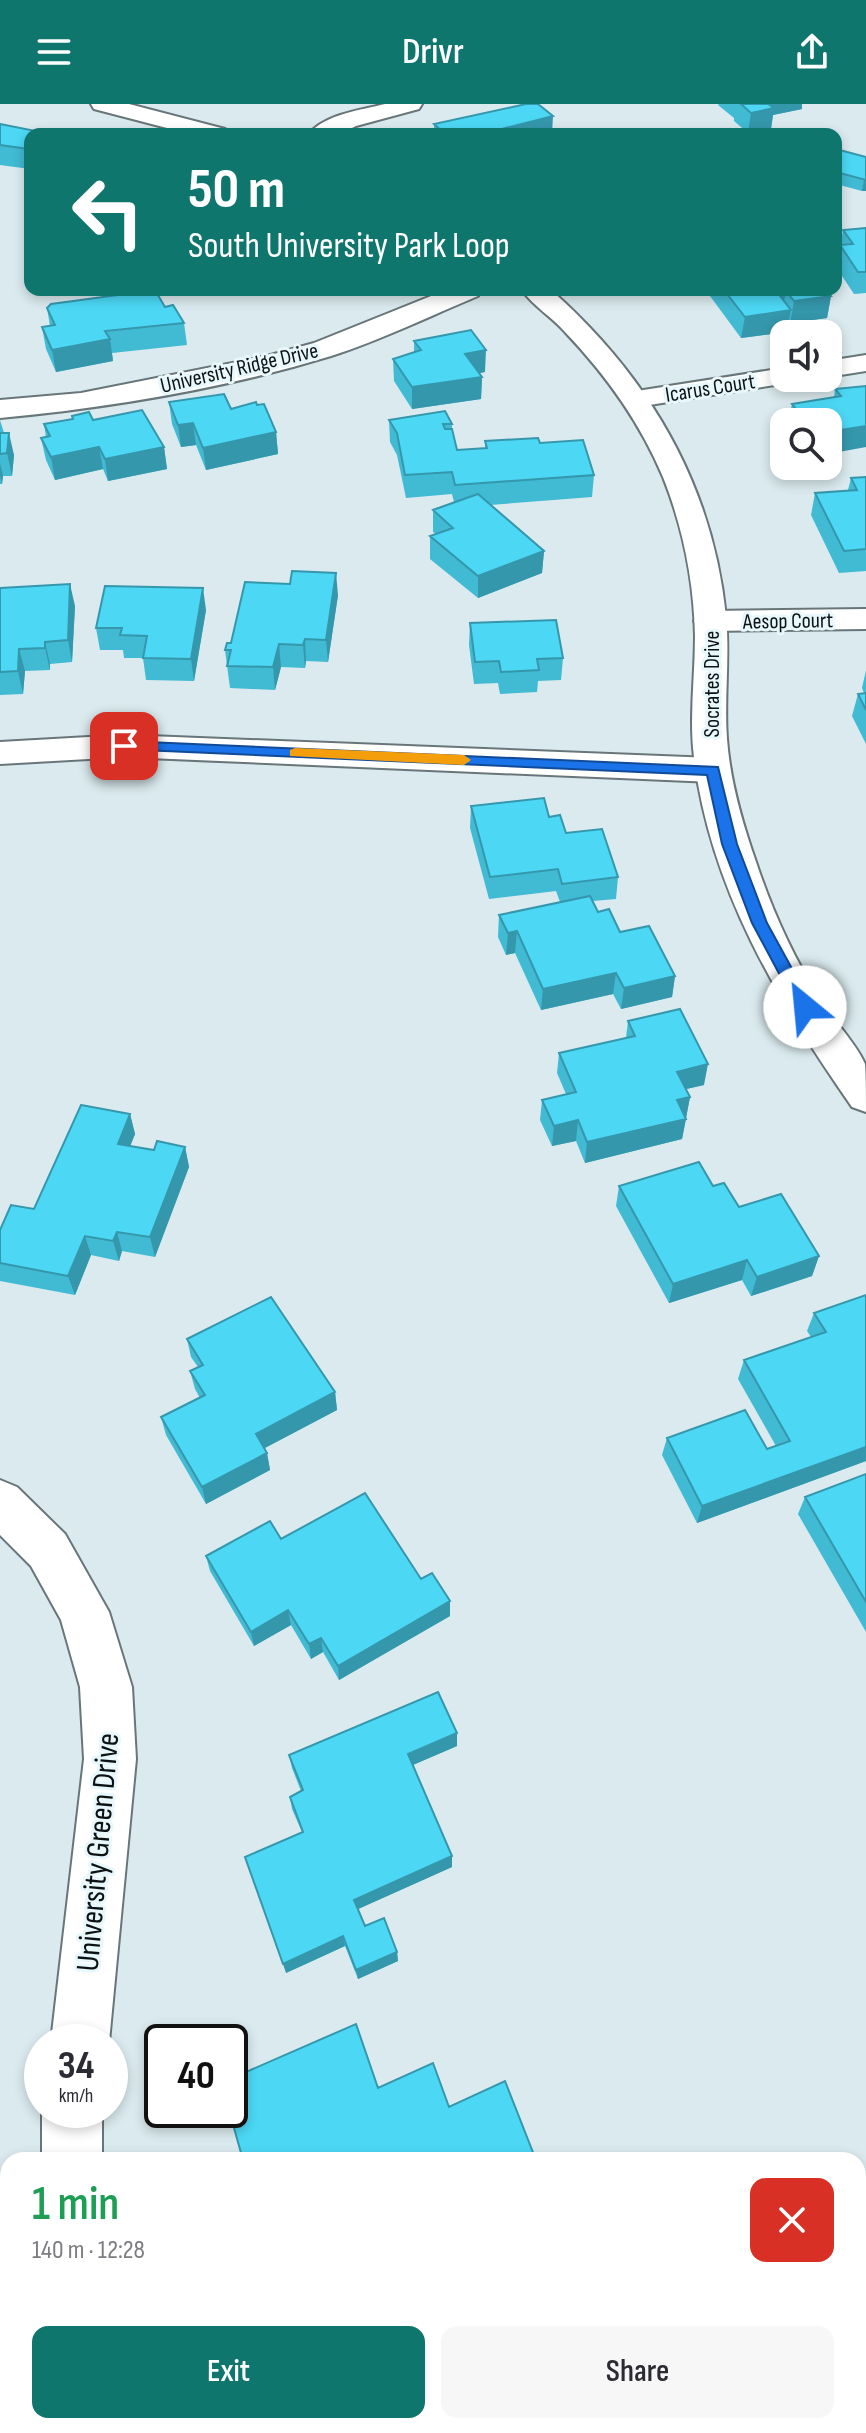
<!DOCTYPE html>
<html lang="en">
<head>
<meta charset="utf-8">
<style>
	body { margin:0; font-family:"Sofia Sans Condensed",sans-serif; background:#f7f7f7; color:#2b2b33; height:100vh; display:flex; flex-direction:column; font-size:30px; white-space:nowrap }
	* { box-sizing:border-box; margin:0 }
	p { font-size:26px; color:#7c7c81 }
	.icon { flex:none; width:44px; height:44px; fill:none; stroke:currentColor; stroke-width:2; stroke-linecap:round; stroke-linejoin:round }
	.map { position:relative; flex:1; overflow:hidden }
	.sheet { position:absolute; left:0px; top:2048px; width:866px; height:282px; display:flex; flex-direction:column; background:#fff; border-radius:24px 24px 0 0; box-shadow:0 4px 12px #0003 }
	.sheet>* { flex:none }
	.top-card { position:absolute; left:24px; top:24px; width:818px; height:168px; border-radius:16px; box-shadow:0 4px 12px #0003; background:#0f766e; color:#fff; overflow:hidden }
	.controls { position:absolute; left:770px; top:216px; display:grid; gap:16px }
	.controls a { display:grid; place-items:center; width:72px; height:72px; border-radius:16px; background:#fff; box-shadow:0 4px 12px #0003; font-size:40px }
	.speed { position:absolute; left:24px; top:1920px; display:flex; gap:16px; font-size:40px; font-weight:700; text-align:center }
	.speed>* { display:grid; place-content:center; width:104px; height:104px; border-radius:50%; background:#fff; box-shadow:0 4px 12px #0003; line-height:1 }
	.speed small { font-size:20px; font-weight:400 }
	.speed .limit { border:4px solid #111; border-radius:12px; background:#fff; color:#111 }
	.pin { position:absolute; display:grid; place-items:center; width:68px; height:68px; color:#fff; margin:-34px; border-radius:16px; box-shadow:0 4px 12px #0006 }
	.me { position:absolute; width:88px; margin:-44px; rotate:332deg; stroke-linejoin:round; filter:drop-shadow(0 0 6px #0008) }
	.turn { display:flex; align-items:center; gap:28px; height:168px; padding:0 32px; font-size:36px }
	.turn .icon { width:104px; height:104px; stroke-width:2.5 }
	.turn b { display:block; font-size:56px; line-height:68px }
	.round { display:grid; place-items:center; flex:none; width:84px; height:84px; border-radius:16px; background:#f7f7f7 }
	.summary { display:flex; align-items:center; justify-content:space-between; height:136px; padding:0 32px }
	h1 { font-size:48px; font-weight:600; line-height:60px; color:#1e9e55 }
	.cta { display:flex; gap:16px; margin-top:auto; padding:16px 32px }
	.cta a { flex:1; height:92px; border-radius:16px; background:#0f766e; color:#fff; font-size:32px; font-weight:600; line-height:92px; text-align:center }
	.cta a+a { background:#f7f7f7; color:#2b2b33 }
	header { display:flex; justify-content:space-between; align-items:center; height:104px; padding:0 32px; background:#0f766e; color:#fff; font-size:36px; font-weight:600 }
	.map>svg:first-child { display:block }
</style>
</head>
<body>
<header><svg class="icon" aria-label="menu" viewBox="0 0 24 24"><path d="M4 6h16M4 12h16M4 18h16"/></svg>Drivr<svg class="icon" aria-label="share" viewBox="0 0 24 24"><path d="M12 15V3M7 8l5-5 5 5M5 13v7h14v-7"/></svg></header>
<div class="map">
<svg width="866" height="2329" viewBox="0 0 866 2329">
	<rect width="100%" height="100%" fill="#daeaee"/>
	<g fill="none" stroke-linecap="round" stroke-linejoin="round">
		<defs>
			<path id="minor" d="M385 0H422L419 5 356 22 340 30H309C325 10 362 6 385 0Z
				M446 186H482L478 192C430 212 381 236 331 252 227 284 108 304 0 314V296L81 289 267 252 314 239Z
				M866 251V267L828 273V257Z
				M784 264V274H797L794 278 637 303 627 301 623 295 627 289 637 287Z
				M866 505V525L710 527 699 524 694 517 699 510 710 507Z
				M124 631 713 654 725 658 731 666 725 674 713 678 124 653 0 660V638Z
				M0 1376 17 1383 65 1430 109 1508 132 1583 136 1655 109 1938H51L84 1655 80 1583 61 1516 31 1462 0 1431Z
				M42 2006H102V2056H42Z
				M8 2190V2254L0 2257V2193Z
				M90 2322H155L158 2329H92Z"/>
			<path id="tertiary" d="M91 0H129L225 25 229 30H190L94 5Z
				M522 186H551C649 273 713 381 726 513 730 554 724 594 727 635 730 677 742 718 756 758 772 806 793 853 820 895 832 915 856 939 865 960 866 972 866 994 866 1008L852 1003C778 897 710 784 694 653 689 613 695 573 695 532 694 479 683 423 663 373 640 318 606 271 565 228 552 213 533 202 522 186Z"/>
		</defs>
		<use href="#minor" stroke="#68767a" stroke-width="4"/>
		<use href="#tertiary" stroke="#68767a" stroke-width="4"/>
		<use href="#minor" fill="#fff" fill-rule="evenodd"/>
		<use href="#tertiary" fill="#fff" fill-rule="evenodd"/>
	</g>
	<path fill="#41bad3" d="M719 0H802V5L773 11 771 25 748 29 734 17V14L718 1Z
		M0 20 46 29V30H30V65L0 61Z
		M434 20 552 30H434Z
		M836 45 866 53V87H862L836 80Z
		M866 124V189L854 190 836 163 843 126Z
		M710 186H826L831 192 827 214 790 219 789 218 787 228 741 234 710 192Z
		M165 203 184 219 187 241 112 249 113 257 56 268 46 245 42 223 50 222 47 204Z
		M414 237 485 268 479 269 482 273 481 295 412 305 394 277 393 255 414 249Z
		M866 282 828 318H788L792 300 834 293 835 285Z
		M169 298 231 305 276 328 278 350 206 366 196 341 181 343 172 320Z
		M72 312 93 316 164 343 167 365 108 377 103 365 55 376 46 356 41 334 46 333 44 320 72 315Z
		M0 316 4 329 14 351 12 372H3L2 380H0Z
		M389 316 452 320V326L457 346 485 344V337L540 339 594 371 592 393 490 401 544 447 542 469 478 494 430 455V432L436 430 433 428V406L454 398 452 390 406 394 397 351 390 338Z
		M866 373V467L839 469 811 411 815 389 848 386 851 374Z
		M0 484 75 502 72 558 50 560V566L25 567 23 590 0 591Z
		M338 491 328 558 306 557 305 564 281 563 275 586 230 584 225 546 231 539Z
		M206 506 194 577 146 576 143 554H124L123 546H100L96 524Z
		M470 519 563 554 561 576 538 577 537 588 500 590 498 579 474 580 469 541Z
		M866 566V640L852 612 858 590 864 589 862 584Z
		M471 702 549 713 566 729 618 773 616 795 593 797 598 808 620 828 675 872 672 893 621 905 613 890 541 906 515 849 506 851 498 833 499 811 560 798 556 787 489 795 470 724Z
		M628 917 704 981 686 985 690 993 682 1035 585 1059 576 1037 552 1042 540 1016 542 996 566 990 557 969 559 949 626 934Z
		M130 1010 135 1030 130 1042 154 1046 185 1043 189 1063 155 1153 122 1147 119 1157 91 1151 75 1191 0 1177V1126L34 1105Z
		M619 1082H713L739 1103 819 1152 812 1172 751 1192 742 1176 669 1199 616 1102Z
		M866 1191V1357L697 1419 662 1351 667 1334 767 1345 776 1342 738 1275 744 1256 811 1233 807 1227 814 1209Z
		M187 1235 335 1288 337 1306 265 1344 267 1349 270 1366 206 1400 166 1331 161 1313 200 1294 195 1285 190 1267 198 1263 191 1253Z
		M866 1370V1528L798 1410 805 1393Z
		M281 1435 421 1475 450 1512 339 1576 323 1548 311 1555 291 1521 254 1542 210 1467 206 1452Z
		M457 1642 413 1661 452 1752V1763L358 1805 365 1822 397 1848 398 1857 358 1875 345 1842 286 1869 302 1728 292 1705 290 1693 301 1687 292 1664 289 1651Z"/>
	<path fill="#3597ac" d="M759 0H802V5L773 11 771 25 748 29 751 9Z
		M553 12 552 30H482Z
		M864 76H866V87H862Z
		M786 187 782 207 791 206 787 228 741 234 745 213 777 188Z
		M831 192 827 214 790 219 794 197Z
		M110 235 113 257 56 268 52 246Z
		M486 246 485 268 465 272V250Z
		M482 273 481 295 412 305V283Z
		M193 319 196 341 181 343 178 321Z
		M866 322V343L828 350V328Z
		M276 328 278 350 206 366 203 344Z
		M9 329 14 351 12 372 7 349Z
		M99 343 103 365 55 376 51 353Z
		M164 343 167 365 108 377 105 355Z
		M0 359 3 372 2 380 0 371Z
		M544 447 542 469 478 494V472Z
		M336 469 338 491 328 558 326 536Z
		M70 480 75 502 72 558 68 536Z
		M203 484 206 506 194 577 191 555Z
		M305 535 306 557 305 564 303 541Z
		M45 538 50 560V566L45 544Z
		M279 540 281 563 275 586 273 563Z
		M19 545 25 567 23 590 18 567Z
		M517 827 515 849 506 851 508 829Z
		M616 869 613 890 541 906 543 885Z
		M675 872 672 893 621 905 624 884Z
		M708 960 704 981 673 988 677 968Z
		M690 993 686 1014 677 996Z
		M130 1010 135 1030 123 1060 118 1040Z
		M686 1015 682 1035 585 1059 587 1038Z
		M578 1016 576 1037 552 1042 554 1022Z
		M185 1043 189 1063 155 1153 150 1133Z
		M117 1128 122 1147 119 1157 113 1137Z
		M85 1132 91 1151 75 1191 68 1172Z
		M819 1152 812 1172 751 1192 757 1173Z
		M747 1156 742 1176 669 1199 673 1180Z
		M335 1288 337 1306 259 1347 256 1330Z
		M866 1343V1357L697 1419 702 1402Z
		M267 1349 270 1366 206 1400 202 1383Z
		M450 1497V1512L339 1576 338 1562Z
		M288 1506 291 1521 254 1542 251 1528Z
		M321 1534 323 1548 311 1555 309 1540Z
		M457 1629V1642L408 1663V1650Z
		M452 1752V1763L356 1806 354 1796Z
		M343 1832 345 1842 286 1869 283 1860Z
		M397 1848 398 1857 358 1875 356 1866Z"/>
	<path fill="#4cd8f5" stroke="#3597ac" stroke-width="2" d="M526 0H538L553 12 482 30H445L434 20Z
		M741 0H768L774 4 751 9Z
		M0 20 46 29 45 30H30L29 45 0 41Z
		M836 45 866 53V76L836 68Z
		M866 124V168H858L840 141 853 140 843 126Z
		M155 186 165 203 173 201 184 219 105 227 110 235 52 246 42 223 55 221 47 204 51 200Z
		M724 186H826L831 192 794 197 786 187 777 188 791 206 745 213Z
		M471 226 486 246 465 250 482 273 412 283 393 255 421 246 414 237Z
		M866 282V322L828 328V318H806L792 300 841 292 835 285Z
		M224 290 231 305 256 298 257 301 264 300 276 328 203 344 193 319 178 321 169 298Z
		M142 306 164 343 105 355 99 343 51 353 41 334 50 332 44 320 73 315 72 312 89 308 93 316Z
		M445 307 452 320H443L445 325H452L457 346 487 344 485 337 538 334 540 339 583 336 594 371 455 381 452 368 405 371 397 329 389 316Z
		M0 329H9L7 349 0 350Z
		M866 373V445L844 447 815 389 857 386 851 374Z
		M478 390 544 447 478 472 430 432 453 424 433 406Z
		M292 467 336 469 326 536 305 535 303 541 279 540 273 563 227 562 231 546H225L227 539H231L245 478 290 480Z
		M70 480 68 536 45 538V544L19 545 18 567 0 568V484Z
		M105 482 203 484 191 555 143 554 147 532 120 531 122 524H96Z
		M556 516 563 554 537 555 539 566 501 568 499 557 475 558 470 519Z
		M866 589V606L858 590Z
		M544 694 549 713 560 711 566 729 602 725 618 773 562 780 558 765 490 773 471 702Z
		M590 792 598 808 609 805 620 828 649 822 675 872 624 884 616 869 543 885 517 827 508 829 499 811Z
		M680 905 708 960 677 968 690 993 677 996 686 1015 587 1038 578 1016 554 1022 542 996 576 988 559 949 635 932 628 917Z
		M81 1001 130 1010 118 1040 154 1046 157 1037 185 1043 150 1133 117 1128 113 1137 85 1132 68 1172 0 1159V1126L11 1101 34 1105Z
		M699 1058 713 1082 724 1079 739 1103 781 1090 819 1152 757 1173 747 1156 673 1180 619 1082Z
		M866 1191V1343L702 1402 667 1334 745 1306 767 1345 790 1337 744 1256 826 1228 814 1209Z
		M271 1193 335 1288 256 1330 267 1349 202 1383 161 1313 205 1291 190 1267 203 1261 187 1235Z
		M866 1370V1498L805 1393Z
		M365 1389 421 1475 432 1469 450 1497 338 1562 321 1534 309 1540 288 1506 251 1528 206 1452 270 1417 281 1435Z
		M438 1588 457 1629 408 1650 452 1752 354 1796 365 1822 384 1814 397 1848 356 1866 343 1832 283 1860 245 1753 303 1728 290 1693 303 1686 289 1651Z
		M356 1920 378 1984 433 1959 449 2003 505 1977 536 2056H243L229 2006H230V1975Z"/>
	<path fill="#1a73e8" stroke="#114b97" stroke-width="2" d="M124 637 718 663 737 740 767 819 813 903 810 907H799L752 819 722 740 707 671 119 645V639Z"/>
	<path fill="#f59e0b" d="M295 644 464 651 471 656 464 661 290 652V646Z"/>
	<g text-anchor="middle" stroke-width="6" stroke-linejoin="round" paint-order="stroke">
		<g font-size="22" fill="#0c1213" stroke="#e7f7fb">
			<text transform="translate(239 263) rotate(-13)" y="8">University Ridge Drive</text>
			<text transform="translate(710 283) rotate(-9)" y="8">Icarus Court</text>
			<text transform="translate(788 516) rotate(-1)" y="8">Aesop Court</text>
			<text transform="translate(711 580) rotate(-90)" y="8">Socrates Drive</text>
		</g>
		<g font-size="32" fill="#0c1213" stroke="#e7f7fb">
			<text transform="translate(97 1748) rotate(-85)" y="11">University Green Drive</text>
		</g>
	</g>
</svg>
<div class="controls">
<a><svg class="icon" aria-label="sound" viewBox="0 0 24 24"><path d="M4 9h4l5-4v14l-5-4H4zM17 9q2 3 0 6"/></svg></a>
<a><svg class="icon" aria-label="search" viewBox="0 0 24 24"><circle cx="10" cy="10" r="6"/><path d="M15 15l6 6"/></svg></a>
</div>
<div class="speed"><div>34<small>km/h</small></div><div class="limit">40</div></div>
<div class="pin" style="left:124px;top:642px;background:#d93025"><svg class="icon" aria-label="arrive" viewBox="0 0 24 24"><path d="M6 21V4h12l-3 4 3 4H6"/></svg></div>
<svg class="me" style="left:805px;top:903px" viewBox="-20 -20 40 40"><circle r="19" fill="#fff"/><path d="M0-13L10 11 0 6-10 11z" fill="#1a73e8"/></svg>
<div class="top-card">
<div class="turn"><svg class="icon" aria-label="left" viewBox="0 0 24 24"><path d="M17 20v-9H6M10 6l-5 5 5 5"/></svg><div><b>50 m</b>South University Park Loop</div></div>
</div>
<section class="sheet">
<div class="summary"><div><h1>1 min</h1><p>140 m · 12:28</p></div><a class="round" style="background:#d93025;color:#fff"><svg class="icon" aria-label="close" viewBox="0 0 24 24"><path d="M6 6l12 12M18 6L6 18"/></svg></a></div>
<div class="cta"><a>Exit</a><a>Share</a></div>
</section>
</div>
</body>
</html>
